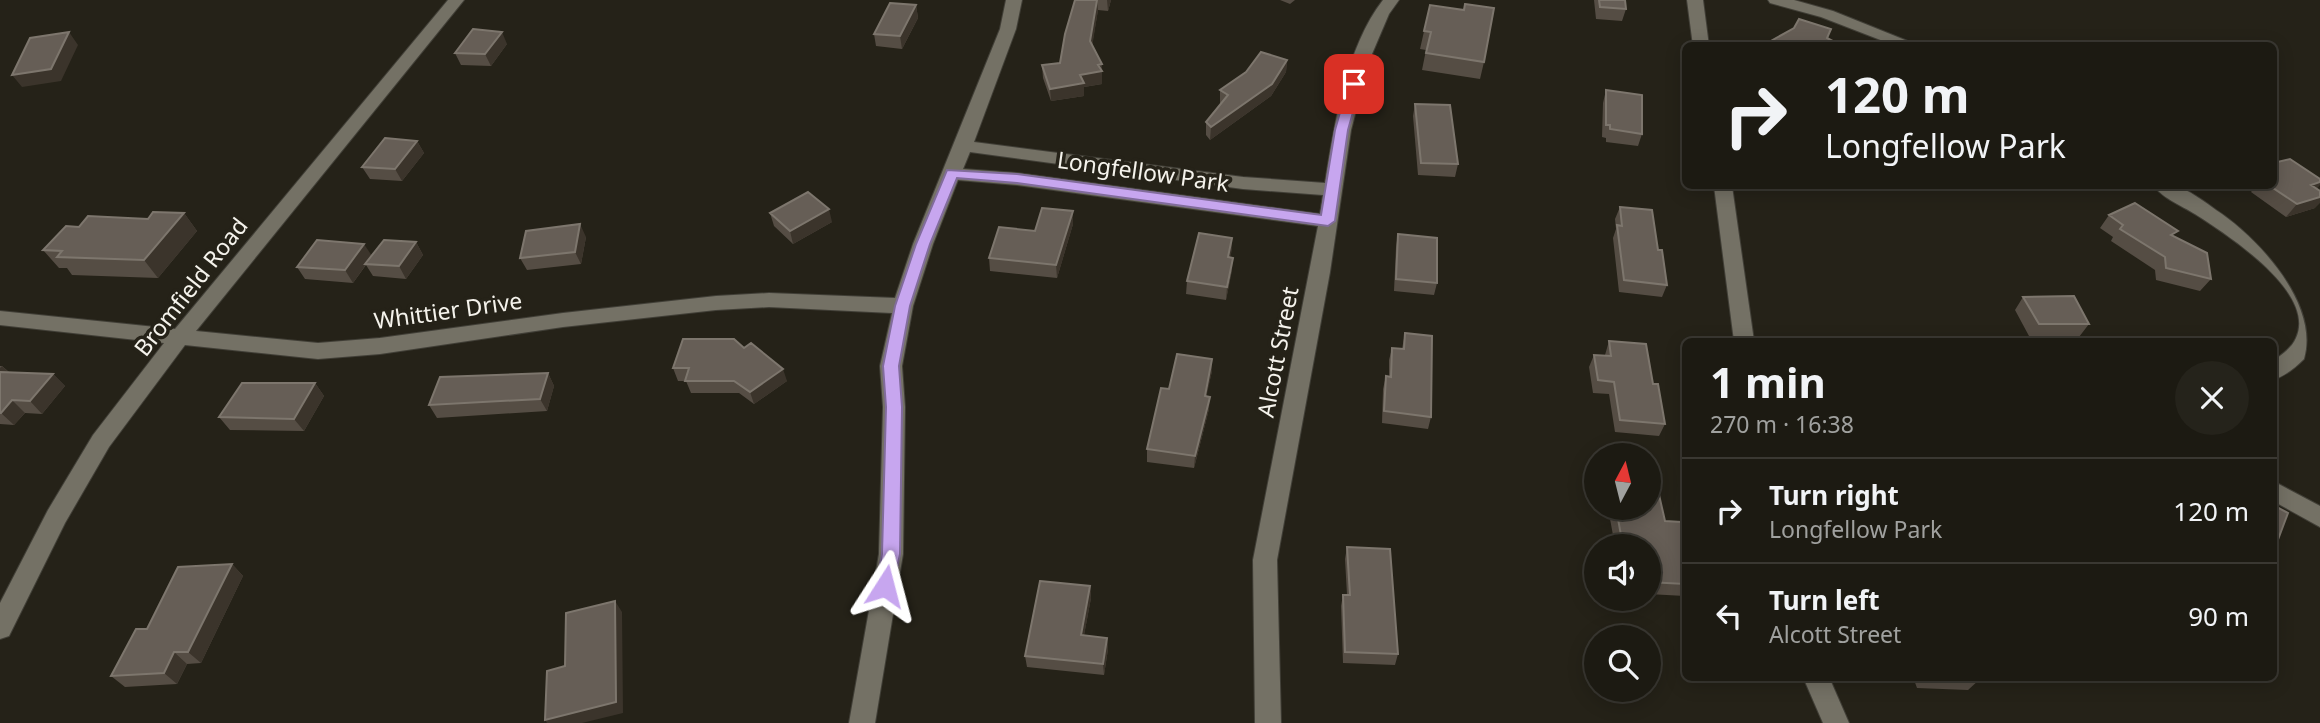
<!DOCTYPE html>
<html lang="en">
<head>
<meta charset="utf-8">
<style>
	body { margin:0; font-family:"Noto Sans",sans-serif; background:#25231b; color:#f1f3f6; height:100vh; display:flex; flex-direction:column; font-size:26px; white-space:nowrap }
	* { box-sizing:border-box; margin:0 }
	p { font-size:23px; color:#a0a19f }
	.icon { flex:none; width:38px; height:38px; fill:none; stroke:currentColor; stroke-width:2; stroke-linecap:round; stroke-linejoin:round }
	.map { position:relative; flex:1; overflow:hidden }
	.details { position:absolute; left:1682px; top:338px; width:595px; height:343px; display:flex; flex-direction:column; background:#1c1a12; border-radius:10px; box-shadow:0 4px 18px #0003,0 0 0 2px #3a3832 }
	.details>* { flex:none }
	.top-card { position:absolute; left:1682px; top:42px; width:595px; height:147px; border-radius:10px; box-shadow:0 4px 18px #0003,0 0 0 2px #3a3832; background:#1c1a12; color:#f1f3f6; overflow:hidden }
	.needle { width:46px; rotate:7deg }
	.tools { position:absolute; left:1584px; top:443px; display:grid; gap:14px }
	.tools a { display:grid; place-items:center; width:77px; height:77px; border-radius:50%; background:#1c1a12; box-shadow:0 4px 18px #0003,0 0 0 2px #3a3832; font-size:35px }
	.pin { position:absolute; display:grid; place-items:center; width:60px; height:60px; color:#fff; margin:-30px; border-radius:14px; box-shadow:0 4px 10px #0006 }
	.me { position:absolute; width:77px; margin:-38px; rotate:9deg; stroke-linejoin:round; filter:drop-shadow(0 0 5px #0008) }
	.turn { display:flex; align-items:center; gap:24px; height:147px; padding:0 28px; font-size:32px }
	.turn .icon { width:91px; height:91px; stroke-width:2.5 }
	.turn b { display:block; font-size:49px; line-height:60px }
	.round { display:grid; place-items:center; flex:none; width:74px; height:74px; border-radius:37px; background:#25231b }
	.overview { display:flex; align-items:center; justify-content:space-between; height:119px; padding:0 28px }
	h1 { font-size:42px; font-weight:700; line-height:52px }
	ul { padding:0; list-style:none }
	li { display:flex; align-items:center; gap:21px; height:105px; padding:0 28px; border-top:2px solid #3a3832 }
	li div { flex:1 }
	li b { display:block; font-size:26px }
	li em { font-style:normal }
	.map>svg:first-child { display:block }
</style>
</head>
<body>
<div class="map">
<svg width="2320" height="723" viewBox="0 0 2320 723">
	<rect width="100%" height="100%" fill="#252218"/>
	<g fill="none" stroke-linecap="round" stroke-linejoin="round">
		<defs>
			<path id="street" d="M448 0H464L196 331 318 343 380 338 563 313 716 296 769 293 895 298 913 244 1000 29 1006 0H1022L1016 29 974 142 1243 177 1325 183C1334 126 1346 47 1383 0H1399L1389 14 1369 61 1351 130 1330 272 1277 560 1281 723H1255L1253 560 1318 226 1017 185 958 180 933 244 913 306 902 366 905 407 903 554 875 723H849L879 554 883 407 880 366 892 313 769 307 716 310 563 327 380 354 318 359 185 345 109 447 65 523 9 636 0 639V603L48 510 93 435 164 343 0 325V311L175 329ZM970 152 1243 189 1323 195 1320 214 1017 173 963 169Z
				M1687 0H1703L1709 46H1693Z
				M1768 0H1794L1833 11 1920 46H1896L1821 17 1770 3Z
				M1714 186H1732L1754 341H1734Z
				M2154 186C2160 185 2169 184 2175 186 2188 189 2205 202 2216 210 2256 236 2320 303 2304 359 2295 368 2285 376 2273 380V361C2281 355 2292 348 2296 338 2317 293 2229 236 2198 216 2185 207 2163 199 2154 186Z
				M2273 481 2320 506V527L2273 501Z
				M1803 677H1829L1849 723H1823Z"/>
		</defs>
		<use href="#street" stroke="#413f37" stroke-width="2"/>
		<use href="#street" fill="#747165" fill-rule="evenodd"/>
	</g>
	<path fill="#554d44" d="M1075 0H1111L1108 11 1098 10 1092 45 1102 64V84L1084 87V96L1051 101 1043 78 1042 65 1060 63Z
		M1280 0H1295L1290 4Z
		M1594 0H1625L1626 9 1622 21 1596 19Z
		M916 5 918 18 902 49 876 46 874 34Z
		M1430 5 1484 62 1480 79 1422 70 1426 50 1420 49Z
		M507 44 491 66 461 65 455 53Z
		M1287 60 1286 72 1271 96 1210 140 1206 135V122L1221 104 1220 103V90Z
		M1606 90 1642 134 1638 146 1606 142V138L1602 137 1603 103Z
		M1415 104 1458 164 1455 177 1418 175 1413 116Z
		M417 141 424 153 402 181 370 179 362 167Z
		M2251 186H2273L2317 189 2315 208 2286 217 2251 192 2254 188Z
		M1620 207 1667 285 1662 297 1619 292 1613 238 1616 229 1615 219Z
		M184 213 197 231 158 278 72 275 67 268H59L43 250 79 227Z
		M770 213 832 222 793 244 774 226Z
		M2109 215 2174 236 2211 279 2200 291 2156 280 2155 270 2111 241 2113 237 2100 228Z
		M1073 224 1057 278 990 271 989 258 1035 231Z
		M1398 234 1437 283 1434 295 1394 291 1396 247Z
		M586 237 581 264 527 270 520 258Z
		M1232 238 1230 257 1232 270 1226 300 1186 294 1187 281Z
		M416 242 423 255 406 279 373 276 366 265 353 283 305 279 297 267 372 256Z
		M2023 297 2089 324 2079 337 2029 336 2015 310Z
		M1405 333 1431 417 1428 429 1382 423 1383 389 1386 376H1389V360L1392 348 1402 349Z
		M1609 341 1653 384 1665 424 1659 436 1615 432 1609 394 1593 393 1589 367 1594 355H1605Z
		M744 348 787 381 754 404 739 393H691L686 381H678L673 368Z
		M1212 359V371L1206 396 1209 409 1194 468 1147 462V449L1169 389Z
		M0 366H2L9 372 53 374 65 386 42 414 25 413 14 425 0 424Z
		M548 373 554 386 547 411 437 418 429 405Z
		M315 383 324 396 304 431 230 430 219 417Z
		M1608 508H1648L1685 540V596L1648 594V546H1615Z
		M1347 547 1398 654 1395 665 1343 663 1341 606 1343 595H1347L1345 559Z
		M232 564 243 576 201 663 187 664 177 684 125 687 111 676 147 629Z
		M1090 586 1091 598 1084 635 1107 638 1108 649 1104 675 1027 667 1025 656Z
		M1913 677H1978L1979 680 1968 690 1917 688Z"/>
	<path fill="#3b342b" d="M1097 0 1098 10 1091 54 1090 41Z
		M1107 0H1111L1108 11Z
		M916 5 918 18 902 49 900 36Z
		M69 32 78 45 61 81 22 87 12 75Z
		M502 32 507 44 491 66 485 54Z
		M1287 60 1286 72 1271 96 1210 140 1211 127Z
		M1102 64V84L1084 87V96L1051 101 1050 89 1080 75Z
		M417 141 424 153 402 181 395 169Z
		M2320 182V185L2313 194 2311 185Z
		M2320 197V203L2315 208 2286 217 2297 204Z
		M829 209 832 222 793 244 790 231Z
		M1073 211V224L1057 278 1056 265Z
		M184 213 197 231 158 278 144 260Z
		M580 224 586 237 581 264 575 252Z
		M1232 238V250L1227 270 1228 257Z
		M416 242 423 255 406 279 399 266Z
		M364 244 372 256 353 283 345 270Z
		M1233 258 1232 270 1226 300 1227 287Z
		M1212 359V371L1204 408 1205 396Z
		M2 366 15 378 0 375V368Z
		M783 369 787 381 754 404 750 392Z
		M548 373 554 386 547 411 540 399Z
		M53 374 65 386 42 414 30 401Z
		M315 383 324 396 304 431 294 419Z
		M1210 397 1209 409 1194 468 1195 456Z
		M12 400 25 413 14 425 1 413Z
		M232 564 243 576 201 663 188 652Z
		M1090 586 1091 598 1082 646 1081 635Z
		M615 601 622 612 623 713 582 723H547L545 720Z
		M1107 638 1108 649 1104 675 1103 664Z
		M174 652 187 664 177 684 164 673Z"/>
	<path fill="#665e56" stroke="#7d766d" stroke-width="2" d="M1075 0H1097L1090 41 1102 64 1098 65 1102 71 1080 75 1084 83 1050 89 1042 65 1060 63 1065 34Z
		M1599 0H1625L1626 9 1600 7Z
		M890 3 916 5 900 36 874 34Z
		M1465 4 1494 8 1484 62 1426 53 1431 32 1424 31 1430 5 1464 10Z
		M1799 19 1831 29 1827 38 1842 46H1762L1794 28Z
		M473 29 502 32 485 54 455 53Z
		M69 32 51 69 12 75 30 38Z
		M1261 52 1287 60 1272 84 1211 127 1206 122 1228 95 1220 90 1246 72Z
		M1606 90 1642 95V134L1610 129V125H1606Z
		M1415 104 1450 105 1458 164 1421 163Z
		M385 138 417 141 395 169 362 167Z
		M2290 159 2320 179V182L2311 185 2320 191V197L2297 204 2270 186H2273V163Z
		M808 192 829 209 790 231 770 213Z
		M2135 203 2178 231 2171 235 2207 253 2211 279 2166 268 2165 257 2120 229 2123 225 2109 215Z
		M1620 207 1652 210 1658 250H1662L1667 285 1624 280 1617 225 1622 226Z
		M1042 208 1073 211 1056 265 989 258 999 227 1035 231Z
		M153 212 184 213 144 260 57 257 62 251 43 250 66 226 79 227 88 216 148 219Z
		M580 224 575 252 520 258 526 231Z
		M1199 233 1232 238 1228 257 1233 258 1227 287 1187 281Z
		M1398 234 1437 238V283L1396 279Z
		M317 240 364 244 345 270 297 267Z
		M384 240 416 242 399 266 365 264Z
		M2074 296 2089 324H2039L2023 297Z
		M1405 333 1432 336 1431 417 1384 411 1386 376 1391 377 1392 348 1404 349Z
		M683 339H734L744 348 751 343 783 369 750 392 734 381H685L689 368H673Z
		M1609 341 1646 344 1653 384H1658L1665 424 1620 420 1614 382 1598 380 1594 355 1611 356Z
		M1177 354 1212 359 1205 396 1210 397 1195 456 1147 449 1161 388 1169 389Z
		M0 372 53 374 30 401 12 400 1 413H0Z
		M548 373 540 399 429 405 440 377Z
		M242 383H315L294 419 219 417Z
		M1648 485 1657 486 1665 521 1681 522 1685 540V584L1648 582V546H1623L1616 508H1648Z
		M2273 505 2288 513 2273 553Z
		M1347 547 1390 549 1398 654 1345 652 1343 595H1350Z
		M232 564 188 652H174L164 673 111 676 136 629H147L178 567Z
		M1040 581 1090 586 1081 635 1107 638 1103 664 1025 656Z
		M615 601 616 702 545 720 547 671 565 666 566 613Z
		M1935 677H1978L1979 680Z"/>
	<path fill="#c7a6ef" stroke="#816c9b" stroke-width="2" d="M1354 81 1361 84 1348 130 1335 221 1328 226 1017 183 957 178 930 244 910 306 899 366 902 407 900 554 892 592 885 594 879 592 876 586 882 554 886 407 883 366 895 306 916 244 947 170 1017 174 1321 215 1335 130 1348 84Z"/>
	<g text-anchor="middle" stroke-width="7" stroke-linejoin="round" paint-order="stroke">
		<g font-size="23" fill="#f5f3ec" stroke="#252218">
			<text transform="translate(1143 172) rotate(8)" y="8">Longfellow Park</text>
			<text transform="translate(191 287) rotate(-52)" y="8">Bromfield Road</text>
			<text transform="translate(448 311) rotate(-8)" y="8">Whittier Drive</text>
			<text transform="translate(1278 352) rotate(-79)" y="8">Alcott Street</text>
		</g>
	</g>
</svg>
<div class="tools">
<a><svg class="needle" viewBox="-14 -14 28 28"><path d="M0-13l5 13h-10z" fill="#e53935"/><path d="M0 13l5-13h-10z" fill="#a0a19f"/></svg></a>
<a><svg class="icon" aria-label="sound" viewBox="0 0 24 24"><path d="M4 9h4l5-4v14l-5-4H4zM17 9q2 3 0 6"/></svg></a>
<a><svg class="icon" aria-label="search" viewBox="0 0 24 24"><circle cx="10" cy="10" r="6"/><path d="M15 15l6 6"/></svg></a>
</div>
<div class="pin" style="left:1354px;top:84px;background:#d93025"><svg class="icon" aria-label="arrive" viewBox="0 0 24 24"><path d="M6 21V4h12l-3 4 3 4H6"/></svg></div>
<svg class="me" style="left:885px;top:586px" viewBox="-20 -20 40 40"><path d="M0-17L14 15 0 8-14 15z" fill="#c7a6ef" stroke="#fff" stroke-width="4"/></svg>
<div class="top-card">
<div class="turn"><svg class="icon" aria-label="right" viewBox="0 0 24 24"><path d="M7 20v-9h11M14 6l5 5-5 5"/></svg><div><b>120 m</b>Longfellow Park</div></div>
</div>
<section class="details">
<div class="overview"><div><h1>1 min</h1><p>270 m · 16:38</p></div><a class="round"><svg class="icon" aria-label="close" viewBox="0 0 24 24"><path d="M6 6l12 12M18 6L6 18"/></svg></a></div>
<ul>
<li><svg class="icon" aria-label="right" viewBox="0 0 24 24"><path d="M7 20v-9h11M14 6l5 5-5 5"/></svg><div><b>Turn right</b><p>Longfellow Park</p></div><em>120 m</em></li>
<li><svg class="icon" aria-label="left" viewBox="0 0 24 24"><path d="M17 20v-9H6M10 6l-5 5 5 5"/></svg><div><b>Turn left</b><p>Alcott Street</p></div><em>90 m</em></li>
</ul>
</section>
</div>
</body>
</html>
